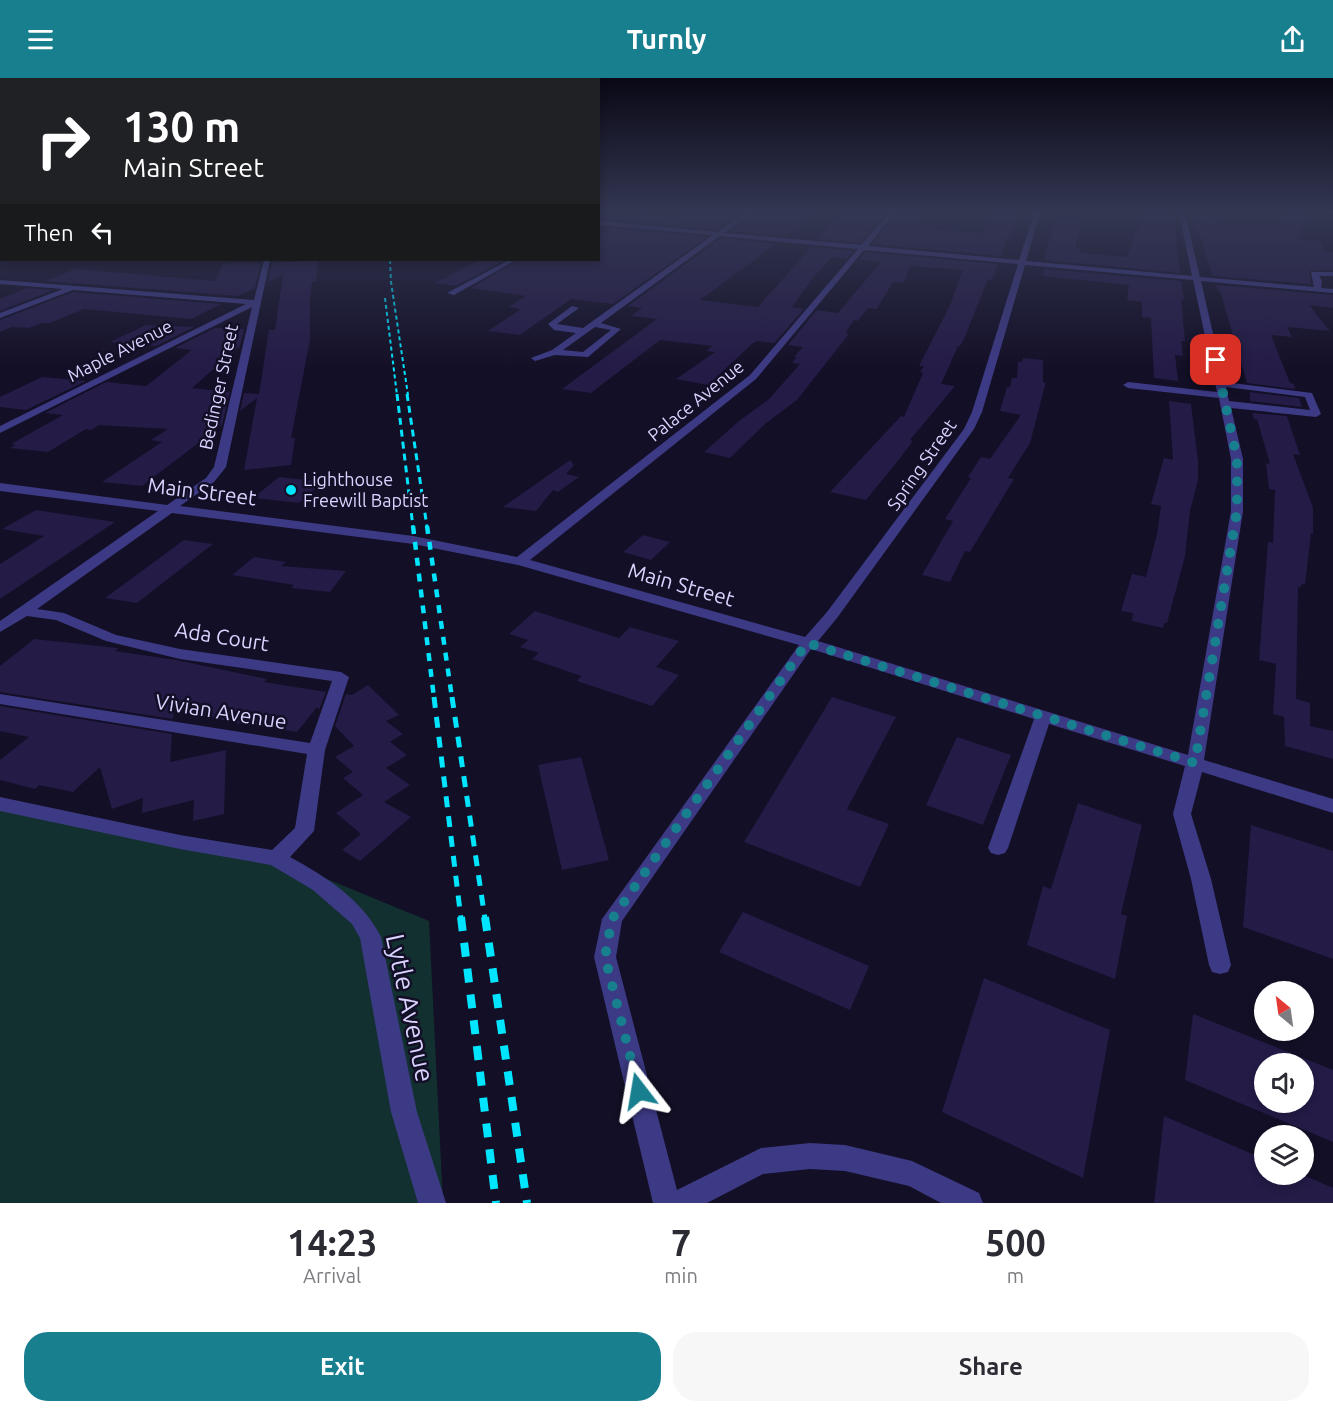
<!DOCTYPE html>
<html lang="en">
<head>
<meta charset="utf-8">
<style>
	body { margin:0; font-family:Ubuntu,sans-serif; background:#f7f7f7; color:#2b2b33; height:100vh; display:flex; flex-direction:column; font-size:22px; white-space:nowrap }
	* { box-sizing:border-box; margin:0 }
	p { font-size:20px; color:#7c7c81 }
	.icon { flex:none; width:33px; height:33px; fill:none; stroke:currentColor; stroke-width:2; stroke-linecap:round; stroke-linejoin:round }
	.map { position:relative; height:1125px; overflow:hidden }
	.drawer { display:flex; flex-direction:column; background:#fff; flex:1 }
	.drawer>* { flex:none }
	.banner { position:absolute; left:0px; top:0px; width:600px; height:183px; box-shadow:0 3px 9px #0003; background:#202124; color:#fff; overflow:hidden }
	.needle { width:39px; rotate:331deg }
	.buttons { position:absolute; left:1254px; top:903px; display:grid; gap:12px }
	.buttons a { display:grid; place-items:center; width:60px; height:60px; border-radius:50%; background:#fff; box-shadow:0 3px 9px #0003; font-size:30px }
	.pin { position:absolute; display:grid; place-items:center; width:51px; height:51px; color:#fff; margin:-26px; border-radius:12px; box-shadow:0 3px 9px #0006 }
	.me { position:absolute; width:66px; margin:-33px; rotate:346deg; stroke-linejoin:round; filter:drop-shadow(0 0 4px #0008) }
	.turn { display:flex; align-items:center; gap:21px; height:126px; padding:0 24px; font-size:27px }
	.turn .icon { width:78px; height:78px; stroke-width:2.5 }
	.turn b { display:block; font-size:42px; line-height:51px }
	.then { display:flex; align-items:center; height:57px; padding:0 24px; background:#0003; gap:12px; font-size:22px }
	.eta { display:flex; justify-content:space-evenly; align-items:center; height:102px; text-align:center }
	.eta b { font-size:36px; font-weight:600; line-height:42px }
	.button { display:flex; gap:12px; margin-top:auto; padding:12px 24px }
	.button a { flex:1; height:69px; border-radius:24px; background:#187f8f; color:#fff; font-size:24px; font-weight:600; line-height:69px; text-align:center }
	.button a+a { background:#f7f7f7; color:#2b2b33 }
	header { display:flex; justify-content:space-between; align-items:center; height:78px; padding:0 24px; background:#187f8f; color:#fff; font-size:27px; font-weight:600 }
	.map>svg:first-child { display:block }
</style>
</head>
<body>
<header><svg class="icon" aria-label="menu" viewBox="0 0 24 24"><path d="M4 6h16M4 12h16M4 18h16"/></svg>Turnly<svg class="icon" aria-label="share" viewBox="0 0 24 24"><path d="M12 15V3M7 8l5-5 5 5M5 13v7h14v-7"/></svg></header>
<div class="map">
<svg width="1333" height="1125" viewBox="0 0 1333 1125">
	<rect width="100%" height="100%" fill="#130f26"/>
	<path fill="#12302f" d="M0 726 276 780 429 843 443 1125H0Z"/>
	<path fill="#241b47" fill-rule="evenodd" d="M685 135H740L716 152 624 143 636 136 678 140Z
		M753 135H816L786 158 731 153Z
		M841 135H886L860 165 818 161Z
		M897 135H924L914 150 982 155 993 135H1018L1001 178 872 166Z
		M1147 135 1173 136 1180 195 1045 182 1046 172 1057 143 1080 144 1075 170 1081 171 1080 175 1127 179 1136 153H1139L1143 137H1148Z
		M1286 135H1306L1304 140H1307L1298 161 1320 163 1325 173 1333 174V192L1309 193 1311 206 1213 198 1193 138 1215 139 1216 144 1223 147 1278 151Z
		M611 150 707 159 613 226 571 221 520 257 488 253 521 231 508 229 526 218 471 210 518 182H598V158Z
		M721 160 776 166 700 222 758 229 811 169 853 173 847 181 832 179 813 200 792 229 804 231 774 265 757 263 753 265 708 307 676 301 715 274 706 273 712 268 660 262 591 315 562 311 657 241 631 238 642 230 628 228Z
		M865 174 998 186 992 202 988 201 964 261 960 268H958L941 306 955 308 910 362 913 363 901 379 866 422 830 414 901 338 904 339 923 295 920 294 924 288H919L950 227 963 192 910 188 904 205 893 204 877 231 868 230 858 243 854 242 846 254 849 256 797 322 765 346 730 380 704 374 739 343 769 321 800 286 792 285 797 279H794L803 269 788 267 817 232 838 235 881 184 859 182Z
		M318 182 316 203 312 204 310 221V262L291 360H295L291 387 244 392 257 320 240 333 244 315 259 316 269 252H275L283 197 268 204 272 185Z
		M480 182H505L456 208 435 205Z
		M247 185 246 186 261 185 255 210 238 218 45 203 75 191 215 203 223 186Z
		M1044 191 1181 203 1184 222 1181 221 1185 263H1181L1183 278 1175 277 1178 303 1154 300 1151 240 1142 239V224L1127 222 1129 207 1043 198Z
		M1216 207 1333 217V230L1309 227 1330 253 1287 249 1292 259 1271 257 1290 305 1294 306 1295 311 1247 305 1220 213H1218Z
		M27 210 53 212 0 233V221Z
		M73 214 221 226 191 241 84 231 50 245H41L29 250 12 249 0 254V242Z
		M146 247 194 249 156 268 110 264Z
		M215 250 244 251 240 268 192 310 230 314 222 347 142 408 102 404 162 364 151 362 168 351 99 347 91 352 86 351 48 374 10 370 16 367 11 366 63 337 45 335 106 304 146 308 192 272 175 270Z
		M1023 280 1043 282V305L1046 304 1030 365 1008 400 1014 401 970 474 965 473 950 504 922 497 953 443 945 441 971 400 968 399 981 379 990 381 1021 337 1000 333 1007 309H1010L1012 300H1017L1018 284H1022Z
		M42 299 86 303 26 332 0 329V319Z
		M1250 314 1299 320 1302 329 1250 323Z
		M1169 323 1191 326 1198 383V402L1190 433 1185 478 1167 545H1164L1163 550 1132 543 1133 535 1121 533 1132 496 1146 499 1157 456 1161 428 1151 426 1164 380 1173 382Z
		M1252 335 1287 338 1300 377 1293 376 1313 430V456L1311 455 1305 507 1301 506V509H1298L1296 621 1310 625V648L1333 653V681L1285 668 1284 639 1273 636 1276 586 1259 582 1268 464 1273 465 1275 412 1269 411 1266 385 1270 386 1257 341H1254Z
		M570 382 574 387 566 396 579 399 558 414 553 412 536 433 503 429Z
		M279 399 323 404 299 425 253 420Z
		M36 432 115 444 0 521V486L44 458 2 451Z
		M643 457 670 464 651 482 623 474Z
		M184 462 213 466 137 525 105 520Z
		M254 479 286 484 281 488 346 493 330 514 291 510 294 507 232 497Z
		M535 533 619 560 630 549 679 563 656 589 679 597 652 628 577 603 581 598 532 581 539 575 520 569 528 562 509 556Z
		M34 561 118 570 115 573 176 582 267 601 264 604 326 614 319 632 317 629 297 654 241 646 174 631 173 641 0 614V588Z
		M368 607 399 637 386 643 403 656 390 664 407 677 386 690 410 707 384 724 411 739 360 783 342 772 361 756 336 735 363 717 343 700 353 694 335 679 354 668 335 648 346 616 352 617Z
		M832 619 896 639 847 731 889 746 860 809 744 764Z
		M0 628 172 656 170 684 226 672 224 736 193 743 194 722 142 735 143 720 112 731 100 689 73 714 39 707 35 711 0 702V682L29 659 0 653Z
		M957 659 1011 677 983 747 926 727Z
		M581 679 609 782 562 792 538 687Z
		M1078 725 1142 747 1121 836 1127 838 1115 901 1027 867 1043 808 1051 811Z
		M1251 747 1333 773V881L1243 849Z
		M743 834 869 888 850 932 719 874Z
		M984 900 1110 952 1083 1100 942 1034Z
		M1193 936 1333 992V1064L1185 1002ZM1264 986H1304V1024H1264Z
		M1164 1038 1264 1081V1096H1301L1333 1110V1125H1154Z"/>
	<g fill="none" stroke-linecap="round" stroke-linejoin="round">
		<path fill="#3d3a85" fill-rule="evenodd" d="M744 135H751L725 155 861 167 889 135H895L868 168 1019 182 1034 135H1040L1026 183 1192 198 1179 135H1185L1200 199 1314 209 1311 194H1333V198H1319L1322 203 1321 210 1333 211V215L1201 203 1224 304 1312 315 1321 336 1316 339 1231 330 1243 381V433L1204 682 1333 721V735L1202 694 1191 736 1211 801 1231 887 1228 894 1220 896 1212 894 1209 887 1191 801 1173 736 1185 688 1049 646 1008 770 1005 775 998 777 991 775 988 770 1034 641 811 571 622 843 616 879 677 1112 761 1070 810 1065 845 1067 912 1083 979 1115 983 1125H941L909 1108 845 1093 810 1091 763 1096 707 1125H653L594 879 602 841 799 567 518 487 413 466 172 435 37 531 64 535 116 557 180 571 341 594 349 599 325 672 314 753 290 779C326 799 362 821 381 859L417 1034 446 1125H418L391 1034 360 860 352 846 313 812 271 787 180 771 0 733V719L180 757 272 772 295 750 307 676 0 626V616L310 665 332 603 180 581 106 563 56 542 27 538 0 554V543L158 433 0 413V405L167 427 206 400 214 389 252 229 0 355V348L246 226 73 212 0 240V235L63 211 0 206V202L254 222 264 182H270L226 389 214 404 180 428 413 458 517 479 750 297 858 171 720 158 601 245 621 251 588 279 555 277 535 283 531 280 552 272 576 255 554 252 548 246 572 228 579 230 557 246 583 250 713 157 598 147V143L717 154ZM864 172 1018 186 972 334 964 351 827 534 805 559 530 482 756 301ZM1025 187 1193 202 1217 314 1128 304 1123 307 1128 310 1219 320 1231 381V433L1188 677 818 563 837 540 974 351 982 334ZM595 249 611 252 583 274 563 272ZM1226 309 1305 319 1310 332 1229 323Z
			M2 166V171H0V167Z
			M509 182H516L454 217 447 215Z"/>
		<path stroke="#00e5ff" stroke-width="2" stroke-dasharray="4 3" stroke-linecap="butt" d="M390 182 391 204 408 317
			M385 220 397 317"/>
		<path stroke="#00e5ff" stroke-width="3" stroke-dasharray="7 5" stroke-linecap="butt" d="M397 316 413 449
			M407 316 427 449"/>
		<path stroke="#00e5ff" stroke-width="4.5" stroke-dasharray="8 8" stroke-linecap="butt" d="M413 448 434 620
			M427 448 452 620"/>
		<path stroke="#00e5ff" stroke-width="5" stroke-dasharray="11 9" stroke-linecap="butt" d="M434 619 461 841
			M452 619 485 841"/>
		<path stroke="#00e5ff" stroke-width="8" stroke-dasharray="14 12" stroke-linecap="butt" d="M461 839 496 1125
			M485 839 527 1125"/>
	</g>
	<linearGradient id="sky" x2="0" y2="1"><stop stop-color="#0a0815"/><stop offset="0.46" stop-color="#333752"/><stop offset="1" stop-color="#333752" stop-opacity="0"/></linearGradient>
	<rect width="1333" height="292" fill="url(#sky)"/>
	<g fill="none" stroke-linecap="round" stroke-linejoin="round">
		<path stroke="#187f8f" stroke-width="10" stroke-dasharray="0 18" d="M639 1013 605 879 612 841 807 565 1195 685 1237 433V381L1216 282"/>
	</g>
	<circle fill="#00e5ff" stroke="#130f26" stroke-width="2" cx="291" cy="412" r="6"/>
	<g text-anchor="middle" stroke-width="5" stroke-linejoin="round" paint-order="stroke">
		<g font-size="18" fill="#d9d4ff" stroke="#130f26">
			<text transform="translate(120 273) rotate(-27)" y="6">Maple Avenue</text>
			<text transform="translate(219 309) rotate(-78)" y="6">Bedinger Street</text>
			<text transform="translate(696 323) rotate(-39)" y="6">Palace Avenue</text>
			<text transform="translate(922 387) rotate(-55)" y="6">Spring Street</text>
		</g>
		<g font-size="18" fill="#d9d4ff" stroke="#130f26" text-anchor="start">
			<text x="303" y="408">Lighthouse<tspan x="303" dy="21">Freewill Baptist</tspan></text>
		</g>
		<g font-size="21" fill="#d9d4ff" stroke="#130f26">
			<text transform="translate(202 414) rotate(7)" y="7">Main Street</text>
			<text transform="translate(681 507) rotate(16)" y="7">Main Street</text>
			<text transform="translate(222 559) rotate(9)" y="7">Ada Court</text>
			<text transform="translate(221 634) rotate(9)" y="7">Vivian Avenue</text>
		</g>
		<g font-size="26" fill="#d9d4ff" stroke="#130f26">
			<text transform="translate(410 930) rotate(78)" y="9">Lytle Avenue</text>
		</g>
	</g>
</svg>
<div class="buttons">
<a><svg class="needle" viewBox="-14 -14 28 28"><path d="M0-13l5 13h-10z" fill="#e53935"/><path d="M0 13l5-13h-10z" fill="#7c7c81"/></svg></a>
<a><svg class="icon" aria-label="sound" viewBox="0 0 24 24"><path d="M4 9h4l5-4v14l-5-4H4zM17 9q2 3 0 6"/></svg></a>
<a><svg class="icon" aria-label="layers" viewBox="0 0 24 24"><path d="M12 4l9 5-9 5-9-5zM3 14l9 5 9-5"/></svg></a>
</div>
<div class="pin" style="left:1216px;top:282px;background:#d93025"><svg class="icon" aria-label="arrive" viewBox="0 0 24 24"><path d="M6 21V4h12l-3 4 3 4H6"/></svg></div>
<svg class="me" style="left:639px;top:1013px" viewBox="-20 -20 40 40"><path d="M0-17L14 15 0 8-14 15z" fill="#187f8f" stroke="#fff" stroke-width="4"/></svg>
<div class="banner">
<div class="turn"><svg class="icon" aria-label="right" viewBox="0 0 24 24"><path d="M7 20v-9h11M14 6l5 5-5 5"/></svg><div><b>130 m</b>Main Street</div></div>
<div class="then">Then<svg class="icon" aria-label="left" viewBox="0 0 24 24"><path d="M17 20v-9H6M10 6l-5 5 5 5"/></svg></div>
</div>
</div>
<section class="drawer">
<div class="eta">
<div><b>14:23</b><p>Arrival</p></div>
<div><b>7</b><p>min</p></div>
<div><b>500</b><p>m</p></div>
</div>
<div class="button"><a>Exit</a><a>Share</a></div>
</section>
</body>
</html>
